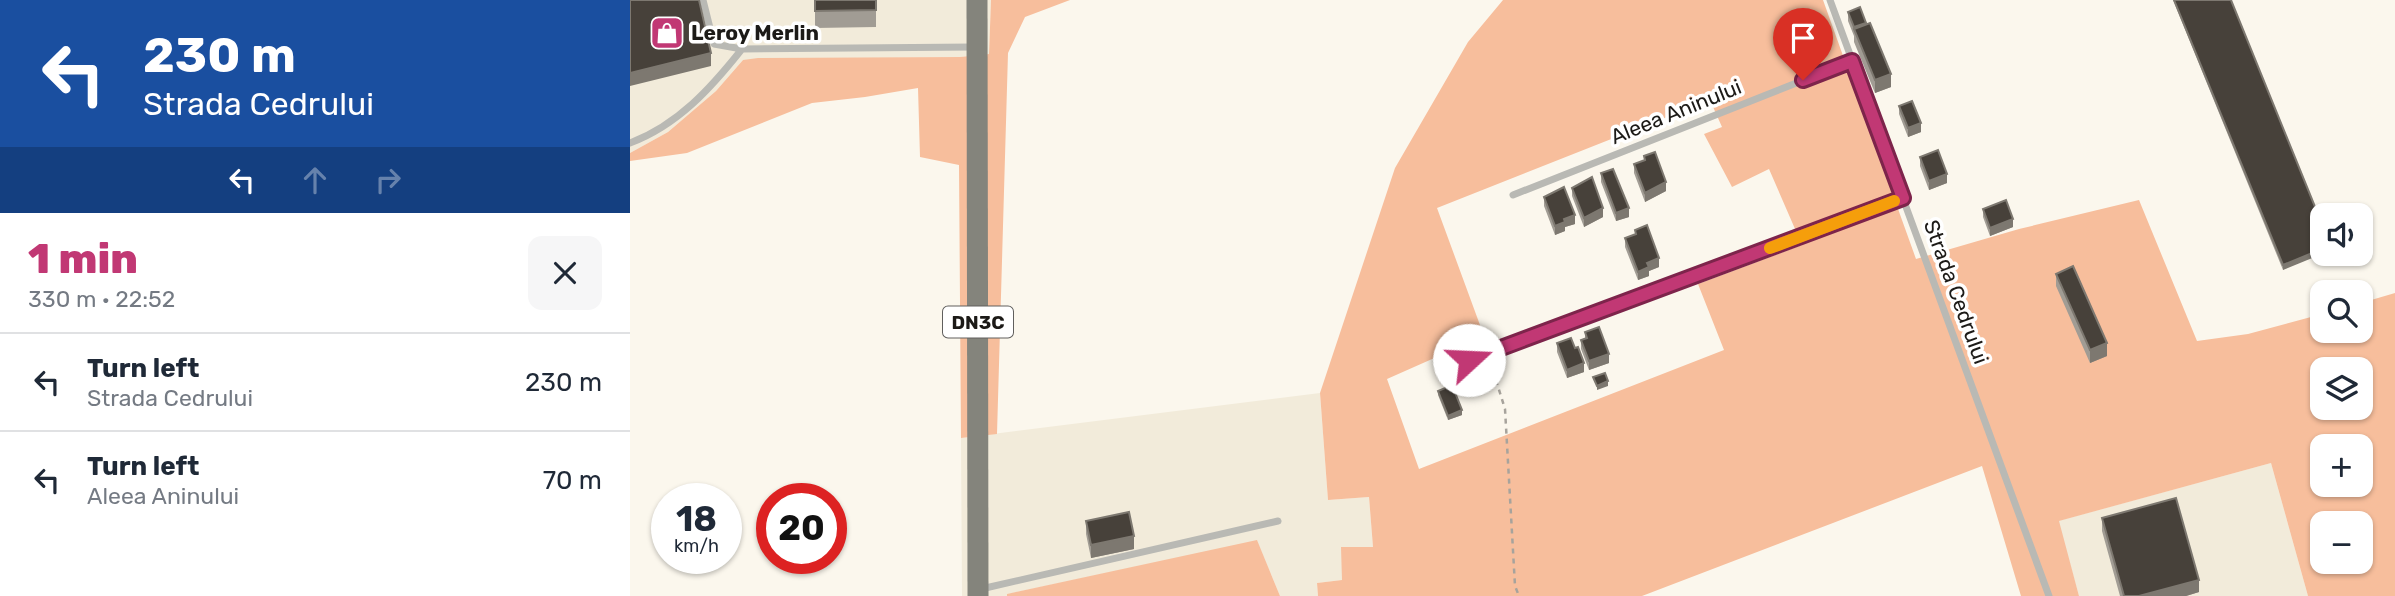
<!DOCTYPE html>
<html lang="en">
<head>
<meta charset="utf-8">
<style>
	body { margin:0; font-family:Rubik,sans-serif; background:#f6f6f7; color:#1f2937; height:100vh; display:flex; flex-direction:column; font-size:26px; white-space:nowrap }
	* { box-sizing:border-box; margin:0 }
	p { font-size:23px; color:#747a83 }
	.icon { flex:none; width:38px; height:38px; fill:none; stroke:currentColor; stroke-width:2; stroke-linecap:round; stroke-linejoin:round }
	.map { position:relative; flex:1; overflow:hidden }
	.sheet { display:flex; flex-direction:column; background:#fff; width:630px }
	.sheet>* { flex:none }
	.hud { background:#1a4fa0; color:#fff; overflow:hidden }
	.fabs { position:absolute; left:1680px; top:203px; display:grid; gap:14px }
	.fabs a { display:grid; place-items:center; width:63px; height:63px; border-radius:14px; background:#fff; box-shadow:0 2px 5px #0004; font-size:35px }
	.speed { position:absolute; left:21px; top:483px; display:flex; gap:14px; font-size:35px; font-weight:700; text-align:center }
	.speed>* { display:grid; place-content:center; width:91px; height:91px; border-radius:50%; background:#fff; box-shadow:0 2px 5px #0004; line-height:1 }
	.speed small { font-size:18px; font-weight:400 }
	.speed .limit { border:10px solid #d22; background:#fff; color:#111 }
	.pin { position:absolute; display:grid; place-items:center; width:60px; height:60px; color:#fff; margin:-72px -30px; border-radius:50% 50% 50% 0; rotate:-45deg; box-shadow:0 0 7px #0007 }
	.pin .icon { rotate:45deg }
	.me { position:absolute; width:77px; margin:-38px; rotate:70deg; stroke-linejoin:round; filter:drop-shadow(0 0 5px #0008) }
	.turn { display:flex; align-items:center; gap:24px; height:147px; padding:0 28px; font-size:32px }
	.turn .icon { width:91px; height:91px; stroke-width:2.5 }
	.turn b { display:block; font-size:49px; line-height:60px }
	.lanes { display:flex; align-items:center; height:66px; padding:0 28px; background:#0003; justify-content:center; gap:35px; direction:ltr }
	.lanes .off { opacity:.35 }
	.round { display:grid; place-items:center; flex:none; width:74px; height:74px; border-radius:14px; background:#f6f6f7 }
	.summary { display:flex; align-items:center; justify-content:space-between; height:119px; padding:0 28px }
	h1 { font-size:42px; font-weight:800; line-height:52px; color:#c13874 }
	ul { padding:0; list-style:none }
	li { display:flex; align-items:center; gap:21px; height:98px; padding:0 28px; border-top:2px solid #e0e1e3 }
	li div { flex:1 }
	li b { display:block; font-size:26px }
	li em { font-style:normal }
	main { display:flex; flex:1; min-height:0 }
	.map>svg:first-child { display:block }
</style>
</head>
<body>
<main>
<section class="sheet">
<div class="hud">
<div class="turn"><svg class="icon" aria-label="left" viewBox="0 0 24 24"><path d="M17 20v-9H6M10 6l-5 5 5 5"/></svg><div><b>230 m</b>Strada Cedrului</div></div>
<div class="lanes"><svg class="icon" aria-label="left" viewBox="0 0 24 24"><path d="M17 20v-9H6M10 6l-5 5 5 5"/></svg><svg class="icon off" aria-label="ahead" viewBox="0 0 24 24"><path d="M12 20V5M6 11l6-6 6 6"/></svg><svg class="icon off" aria-label="right" viewBox="0 0 24 24"><path d="M7 20v-9h11M14 6l5 5-5 5"/></svg></div>
</div>
<div class="summary"><div><h1>1 min</h1><p>330 m · 22:52</p></div><a class="round"><svg class="icon" aria-label="close" viewBox="0 0 24 24"><path d="M6 6l12 12M18 6L6 18"/></svg></a></div>
<ul>
<li><svg class="icon" aria-label="left" viewBox="0 0 24 24"><path d="M17 20v-9H6M10 6l-5 5 5 5"/></svg><div><b>Turn left</b><p>Strada Cedrului</p></div><em>230 m</em></li>
<li><svg class="icon" aria-label="left" viewBox="0 0 24 24"><path d="M17 20v-9H6M10 6l-5 5 5 5"/></svg><div><b>Turn left</b><p>Aleea Aninului</p></div><em>70 m</em></li>
</ul>
</section>
<div class="map">
<svg width="1765" height="596" viewBox="0 0 1765 596">
	<rect width="100%" height="100%" fill="#fbf7ed"/>
	<path fill="#f2ebda" d="M0 0H361L359 54 330 57 113 60 86 91 38 132 0 153Z
		M690 393 698 500 739 497 743 547 712 580 687 583 688 596H650L627 541 378 594 377 596H332L331 438Z
		M1641 463 1678 596H1449L1428 521Z"/>
	<path fill="#f7be9c" fill-rule="evenodd" d="M361 0H440L395 17 378 53 367 434 331 438 329 165 290 157 288 88 235 97 182 103 57 153 0 161V153L38 132 86 91 113 60 128 58 330 57 359 54Z
		M873 0H1193L1286 259 1389 229 1509 200 1567 341 1618 334 1692 314V331H1731V303L1765 293V596H1678L1641 463 1429 521 1449 596H1391L1352 466 1012 596H688L687 583 712 580 711 547H743L739 497 698 500 690 393 765 168 838 42ZM1080 100 1092 127 1074 134 1102 187 1139 169 1172 245 1068 284 1094 350 789 469 757 379 854 336 807 208ZM1692 369H1731V408H1692ZM1692 446H1731V485H1692ZM1692 523H1731V562H1692Z
		M627 540 650 596H377V594Z"/>
	<g fill="none" stroke-linecap="round" stroke-linejoin="round">
		<path stroke="#a7a39c" stroke-width="2.5" stroke-dasharray="5 5" stroke-linecap="butt" d="M860 361 875 409 885 586 889 596"/>
		<path stroke="#b9b9b4" stroke-width="7" d="M73 0 84 44 112 49 343 47
			M1200 0 1419 596
			M0 143C48 125 81 88 112 49
			M883 195 1222 61
			M820 367 1273 198
			M351 589 648 521"/>
		<path stroke="#84847c" stroke-width="21" d="M347 0 348 596"/>
	</g>
	<path fill="#a19c94" d="M185 0H246V27L185 28Z
		M1543 0H1601L1692 224 1653 270Z
		M1218 12 1236 25 1261 87 1245 93 1224 42V36L1218 21Z
		M1269 106 1291 132 1278 137 1269 114Z
		M1014 156 1036 191 1015 202 1004 173V164L1014 160Z
		M1290 157 1317 183 1299 190 1290 166Z
		M971 173 999 217 986 221 971 182Z
		M942 188 973 217 954 227 942 196Z
		M914 197 945 224 935 227V231L925 235 914 206Z
		M1353 209 1383 227 1360 236 1353 217Z
		M1005 230 1029 267 1019 271V276L1008 280 995 247V238L1005 234Z
		M1426 274 1477 356 1460 363 1426 286Z
		M955 332 979 363 959 370 951 349V340L955 338Z
		M927 343 954 372 937 378 927 352Z
		M808 391 832 415 818 420 808 395Z
		M1472 518 1569 592 1556 596H1490L1472 531Z
		M456 521 504 549 461 558 456 534Z"/>
	<path fill="#7d7870" d="M81 53V66L0 86V73Z
		M1261 74V87L1245 93V80Z
		M1291 123V132L1278 137V128Z
		M1317 174V183L1299 190V181Z
		M1036 182V191L1015 202V193Z
		M973 208V217L954 227V218Z
		M999 208V217L986 221V213Z
		M945 215V224L935 227V231L925 235V226L934 219Z
		M1383 219V227L1360 236V228Z
		M1692 249V254L1653 270V265Z
		M1029 258V267L1019 271V276L1008 280V272L1017 263Z
		M1477 343V356L1460 363V350Z
		M979 354V363L959 370V361Z
		M954 363V372L937 378V370Z
		M978 381V386L967 390V386Z
		M832 410V415L818 420V416Z
		M504 536V549L461 558V545Z
		M1569 580V592L1556 596H1509Z"/>
	<path fill="#47413a" stroke="#7d7870" stroke-width="2" d="M0 0H69L81 53 0 73Z
		M185 0H246V10L185 11Z
		M1544 0H1601L1692 224V249L1653 265Z
		M1230 7 1236 23 1224 27 1218 12Z
		M1240 23 1261 74 1245 80 1224 29Z
		M1282 101 1291 123 1278 128 1269 106Z
		M1308 150 1317 174 1299 181 1290 157Z
		M1025 152 1036 182 1015 193 1004 164 1015 160 1014 156Z
		M983 169 999 208 986 213 971 173Z
		M962 177 973 208 954 218 942 188Z
		M934 187 945 215 934 219 935 222 925 226 914 197Z
		M1376 200 1383 219 1360 228 1353 209Z
		M1017 225 1029 258 1017 263 1019 267 1008 272 995 238 1006 234 1005 230Z
		M1443 266 1477 343 1460 350 1426 274Z
		M969 327 979 354 959 361 951 340 957 338 955 332Z
		M941 338 945 348 948 347 954 363 937 370 927 343Z
		M975 373 978 381 967 386 963 377Z
		M822 385 832 410 818 416 808 391Z
		M1546 498 1569 580 1509 596H1494L1472 518Z
		M499 512 504 536 461 545 456 521Z"/>
	<g fill="none" stroke-linecap="round" stroke-linejoin="round">
		<defs>
			<path id="route" d="M839 360 1273 198 1222 61 1173 80"/>
		</defs>
		<use href="#route" stroke="#7d244b" stroke-width="18"/>
		<use href="#route" stroke="#c13874" stroke-width="12"/>
		<path stroke="#f59e0b" stroke-width="12" d="M1140 248 1264 201"/>
	</g>
	<defs>
		<symbol id="shop-square" viewBox="-11 -11 22 22"><rect x="-9" y="-9" width="18" height="18" rx="4" fill="#c13874" stroke="#fff"/><path d="M-5-2.5h2.3a2.7 3.5 0 0 1 5.4 0H5L5.5 6h-11ZM-1.5-2.5h3a1.5 2.3 0 0 0-3 0Z" fill="#fff"/></symbol>
	</defs>
	<g fill-rule="evenodd">
		<use href="#shop-square" x="18" y="14" width="38" height="38"/>
	</g>
	<g text-anchor="middle" stroke-width="7" stroke-linejoin="round" paint-order="stroke">
		<rect fill="#fff" stroke="#605f5d" stroke-width="2" x="313" y="306.5" width="70" height="31" rx="5"/>
		<g font-size="19" font-weight="bold" fill="#1c1a17">
			<text x="348" y="329">DN3C</text>
		</g>
		<g font-size="21" font-weight="bold" fill="#1c1a17" stroke="#fff" text-anchor="start">
			<text x="61" y="40">Leroy Merlin</text>
		</g>
		<g font-size="21" fill="#1c1a17" stroke="#fff">
			<text transform="translate(1046 112) rotate(-22)" y="7">Aleea Aninului</text>
			<text transform="translate(1326 292) rotate(70)" y="7">Strada Cedrului</text>
		</g>
	</g>
</svg>
<div class="fabs">
<a><svg class="icon" aria-label="sound" viewBox="0 0 24 24"><path d="M4 9h4l5-4v14l-5-4H4zM17 9q2 3 0 6"/></svg></a>
<a><svg class="icon" aria-label="search" viewBox="0 0 24 24"><circle cx="10" cy="10" r="6"/><path d="M15 15l6 6"/></svg></a>
<a><svg class="icon" aria-label="layers" viewBox="0 0 24 24"><path d="M12 4l9 5-9 5-9-5zM3 14l9 5 9-5"/></svg></a>
<a>+</a>
<a>−</a>
</div>
<div class="speed"><div>18<small>km/h</small></div><div class="limit">20</div></div>
<div class="pin" style="left:1173px;top:80px;background:#d93025"><svg class="icon" aria-label="arrive" viewBox="0 0 24 24"><path d="M6 21V4h12l-3 4 3 4H6"/></svg></div>
<svg class="me" style="left:839px;top:360px" viewBox="-20 -20 40 40"><circle r="19" fill="#fff"/><path d="M0-13L10 11 0 6-10 11z" fill="#c13874"/></svg>
</div>
</main>
</body>
</html>
